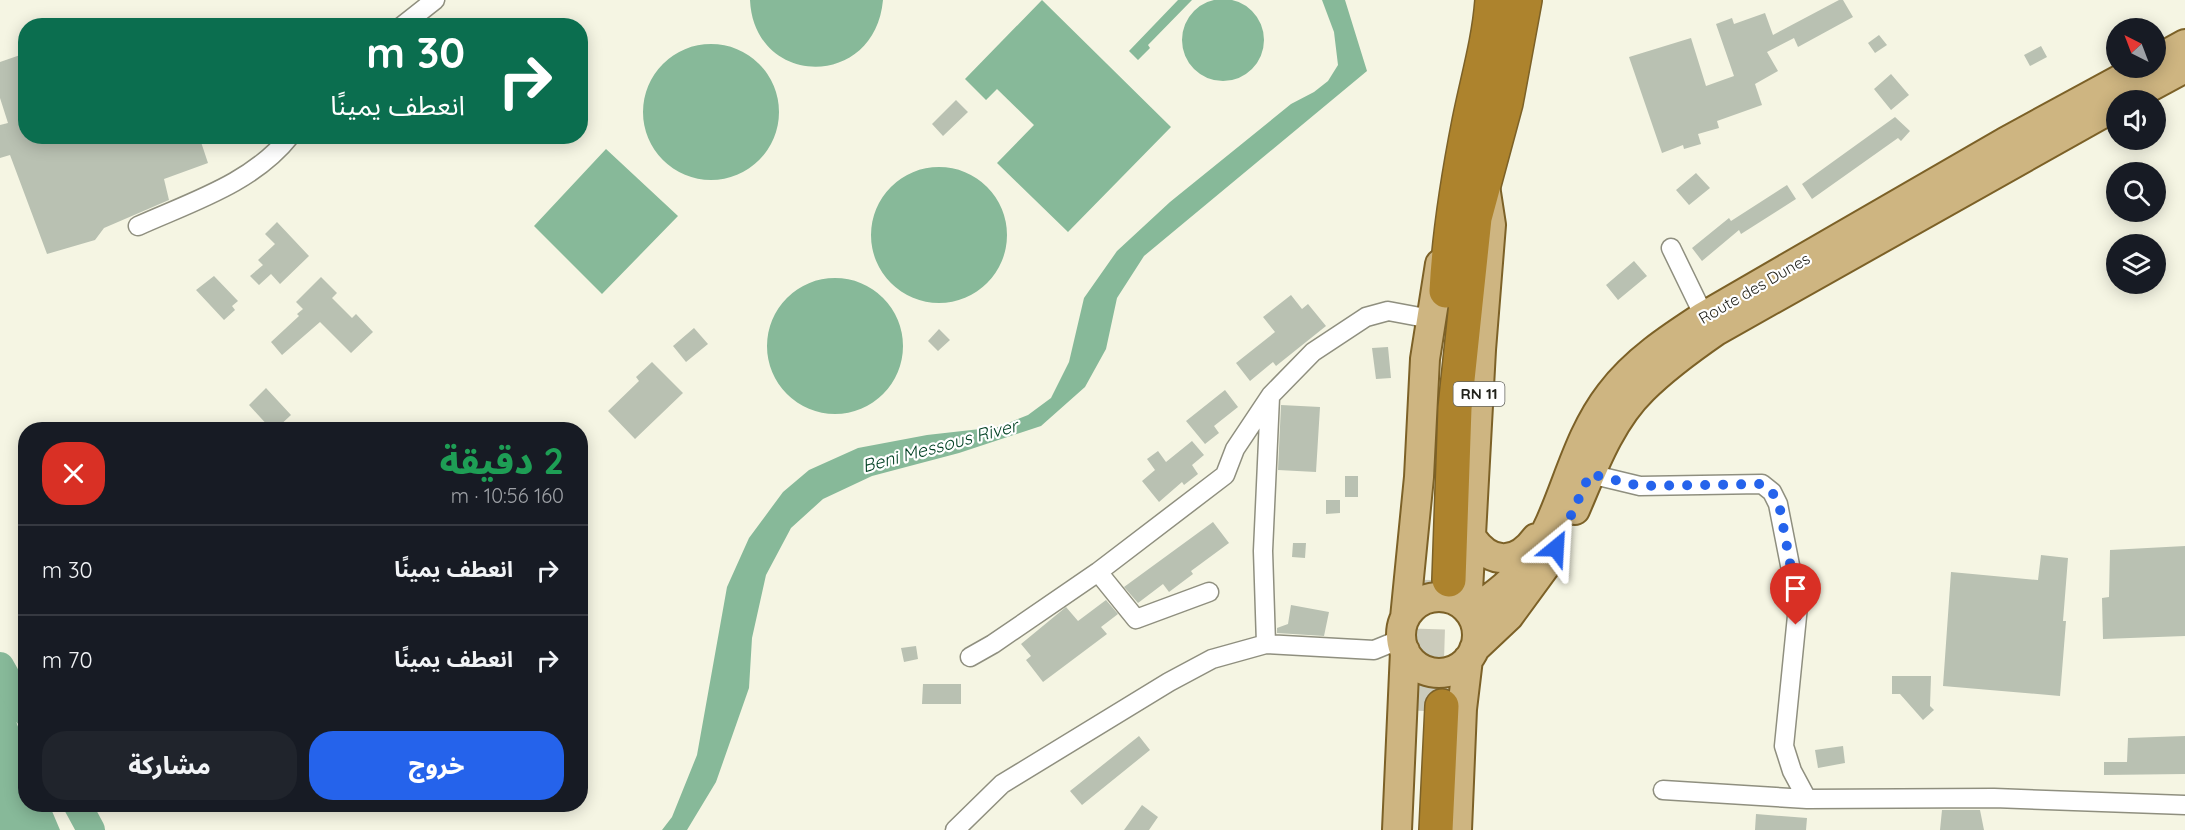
<!DOCTYPE html>
<html lang="ar">
<head>
<meta charset="utf-8">
<style>
	body { margin:0; font-family:Quicksand,"Noto Sans Arabic",sans-serif; background:#20242c; color:#f1f3f6; direction:rtl; height:100vh; display:flex; flex-direction:column; font-size:22px; white-space:nowrap }
	* { box-sizing:border-box; margin:0 }
	p { font-size:20px; color:#9ea1a6 }
	.icon { flex:none; width:33px; height:33px; fill:none; stroke:currentColor; stroke-width:2; stroke-linecap:round; stroke-linejoin:round }
	.map { position:relative; flex:1; overflow:hidden; direction:ltr }
	.panel { position:absolute; left:18px; top:422px; width:570px; height:390px; display:flex; flex-direction:column; background:#171b24; border-radius:24px; box-shadow:0 3px 15px #0003; direction:rtl }
	.panel>* { flex:none }
	.banner { position:absolute; left:18px; top:18px; width:570px; height:126px; border-radius:24px; box-shadow:0 3px 15px #0003; direction:rtl; background:#0b6e4f; color:#fff; overflow:hidden }
	.needle { width:39px; rotate:318deg }
	.buttons { position:absolute; left:2106px; top:18px; display:grid; gap:12px }
	.buttons a { display:grid; place-items:center; width:60px; height:60px; border-radius:50%; background:#171b24; box-shadow:0 3px 15px #0003; font-size:30px }
	.pin { position:absolute; display:grid; place-items:center; width:51px; height:51px; color:#fff; margin:-62px -26px; border-radius:50% 50% 50% 0; rotate:-45deg; box-shadow:0 0 6px #0007 }
	.pin .icon { rotate:45deg }
	.me { position:absolute; width:66px; margin:-33px; rotate:27deg; stroke-linejoin:round; filter:drop-shadow(0 0 4px #0008) }
	.turn { display:flex; align-items:center; gap:21px; height:126px; padding:0 24px; font-size:27px }
	.turn .icon { width:78px; height:78px; stroke-width:2.5 }
	.turn b { display:block; font-size:42px; line-height:51px }
	.round { display:grid; place-items:center; flex:none; width:63px; height:63px; border-radius:24px; background:#20242c }
	.summary { display:flex; align-items:center; justify-content:space-between; height:102px; padding:0 24px }
	h1 { font-size:36px; font-weight:800; line-height:45px; color:#1e9e55 }
	.cta { display:flex; gap:12px; margin-top:auto; padding:12px 24px }
	.cta a { flex:1; height:69px; border-radius:24px; background:#2563eb; color:#fff; font-size:24px; font-weight:800; line-height:69px; text-align:center }
	.cta a+a { background:#20242c; color:#f1f3f6 }
	ul { padding:0; list-style:none }
	li { display:flex; align-items:center; gap:18px; height:90px; padding:0 24px; border-top:2px solid #363941 }
	li div { flex:1 }
	li b { display:block; font-size:22px }
	li em { font-style:normal }
	.map>svg:first-child { display:block }
</style>
</head>
<body>
<div class="map">
<svg width="2185" height="830" viewBox="0 0 2185 830">
	<rect width="100%" height="100%" fill="#f5f5e3"/>
	<path fill="#87b999" d="M1182 40a41 41 0 1 1 82 0a41 41 0 1 1-82 0Z
		M750 0H883C875 90 754 88 750 0Z
		M1042 0 1171 127 1068 232 997 163 1034 125 997 89 986 100 965 79Z
		M1178 0H1192L1148 45 1150 48 1138 60 1129 51Z
		M1322 0H1345L1367 71 1144 256 1117 298 1106 349 1085 387 1041 426 959 453 872 476 823 499 791 528 766 575 752 638 749 688 716 782 687 830H662L672 817 697 755 727 587 749 538 783 492 809 470 858 448 927 435 998 427 1028 415 1051 398 1069 362 1084 298 1117 251 1170 202 1291 104 1314 92 1328 81 1338 65 1334 32Z
		M643 112a68 68 0 1 1 136 0a68 68 0 1 1-136 0Z
		M606 149 678 216 602 294 534 226Z
		M871 235a68 68 0 1 1 136 0a68 68 0 1 1-136 0Z
		M767 346a68 68 0 1 1 136 0a68 68 0 1 1-136 0Z
		M0 677 25 746 26 804H49L60 830H0Z"/>
	<g fill="none" stroke-linecap="round" stroke-linejoin="round">
		<path stroke="#87b999" stroke-width="28" d="M0 666 26 712
			M77 804 91 830"/>
	</g>
	<path fill="#b9c1b2" d="M1839 0H1843L1853 17 1798 47 1794 38 1767 52 1778 71 1755 84 1762 105 1717 121 1719 128 1698 134 1701 144 1684 149 1683 145 1662 153 1629 57 1691 38 1706 86 1734 76 1716 24 1732 18 1734 24 1765 13 1773 35Z
		M1879 35 1887 45 1875 53 1868 43Z
		M2041 46 2047 57 2030 66 2024 55Z
		M26 53V136H199L208 163 164 179 169 200 104 228 95 240 47 254 10 155 0 158V125L8 123 0 98V62Z
		M1891 74 1909 95 1891 110 1874 89Z
		M956 100 968 112 943 136 932 124Z
		M1895 117 1910 131 1901 141 1898 138 1812 199 1802 184Z
		M1696 173 1710 188 1689 205 1676 190Z
		M1787 185 1796 199 1741 234 1739 230 1702 261 1692 248 1729 218 1731 221Z
		M277 222 309 256 280 284 271 274 259 285 250 276 263 265 258 260 275 244 265 234Z
		M1634 261 1647 276 1618 300 1606 285Z
		M214 276 238 301 232 306 235 310 224 320 196 290Z
		M321 277 337 293 332 298 352 318 356 314 373 332 351 353 320 322 282 355 271 342 299 316 297 314 303 309 296 302Z
		M1291 295 1302 309 1308 304 1326 326 1276 366 1273 362 1250 381 1236 363 1275 332 1263 317Z
		M694 328 708 344 686 362 673 346Z
		M939 329 950 340 938 351 928 341Z
		M1388 347 1391 378 1376 379 1372 348Z
		M652 362 683 393 635 439 608 411 639 381 636 377Z
		M266 388 291 415 276 429H271L249 405Z
		M1225 390 1238 407 1214 426 1219 433 1205 444 1186 421Z
		M1281 405 1320 407 1316 472 1278 470Z
		M1192 441 1204 455 1192 465 1198 474 1184 485 1182 482 1159 502 1142 481 1155 470 1147 459 1158 451 1166 462Z
		M1345 476H1358V497H1345Z
		M1326 500H1340V513L1326 514Z
		M1213 522 1229 543 1191 571 1193 574 1169 592 1163 584 1138 603 1124 587Z
		M1293 543H1306L1305 558 1292 557Z
		M2185 546V636L2103 639 2102 598 2109 597 2110 550Z
		M2041 555 2068 558 2063 621H2066L2060 696 1943 686 1951 572 2038 580Z
		M1106 600 1118 614 1101 627 1107 634 1043 682 1026 660 1031 656 1021 644 1066 607 1078 621Z
		M1291 605 1329 612 1324 636 1277 633V628L1288 624Z
		M916 646 918 659 904 662 901 648Z
		M1892 676H1931L1930 706 1934 710 1923 720 1900 694H1892Z
		M923 684H961V704H922Z
		M1139 736 1150 750 1082 805 1070 791Z
		M2185 736V774L2104 775V762H2127L2128 738Z
		M1843 746 1845 763 1818 768 1815 750Z
		M1142 805 1158 817 1149 830H1124Z
		M1942 810H1980L1984 830H1940Z
		M1756 814 1807 818 1806 830H1755Z"/>
	<g fill="none" stroke-linecap="round" stroke-linejoin="round">
		<path stroke="#cbcbbb" stroke-width="33" stroke-dasharray="33 16" stroke-linecap="butt" d="M1426 711 1430 577"/>
		<defs>
			<path id="street" d="M402 26 435 0
				M138 226C191 202 253 183 290 136
				M1671 248 1704 316
				M1590 474 1640 486 1762 484 1772 492 1778 504 1798 606 1784 746 1792 771 1807 799
				M1098 572 1136 619 1209 592
				M1266 644 1263 551 1270 397
				M970 657 993 644 1098 572 1225 475 1235 449 1271 395 1313 352 1366 317 1388 311 1431 319
				M1663 790 1807 799 1994 798 2185 805
				M955 830 1002 784 1169 682 1212 659 1266 644 1374 650 1401 639"/>
			<path id="primary" d="M2156 60 2185 44
				M2126 100 2185 68
				M1575 510C1593 468 1610 421 1643 389 1665 367 1690 349 1716 331L2116 106
				M1472 538C1491 565 1516 565 1536 538
				M1401 635a38 38 0 1 1 76 0a38 38 0 1 1-76 0Z
				M1467 609 1481 350 1491 225 1485 186
				M1470 613C1492 597 1515 581 1531 558 1564 509 1572 443 1610 394 1635 361 1670 338 1704 316L2005 142 2141 68
				M1405 618 1419 477 1425 359 1440 264
				M1474 649 1509 616 1547 564
				M1397 830 1405 651
				M1457 830 1462 709 1468 659"/>
			<path id="highway" d="M1446 291C1449 234 1458 178 1469 122 1477 81 1489 42 1492 0
				M1449 580 1455 408 1475 218 1506 103 1525 0
				M1436 830 1442 706"/>
		</defs>
		<use href="#street" stroke="#8f8f7f" stroke-width="21"/>
		<use href="#primary" stroke="#7c6127" stroke-width="32"/>
		<use href="#highway" stroke="#7c6127" stroke-width="36"/>
		<use href="#street" stroke="#fff" stroke-width="18"/>
		<use href="#primary" stroke="#ceb581" stroke-width="28"/>
		<use href="#highway" stroke="#ad832d" stroke-width="33"/>
	</g>
	<g fill="none" stroke-linecap="round" stroke-linejoin="round">
		<path stroke="#2563eb" stroke-width="10" stroke-dasharray="0 18" d="M1556 548 1590 474 1640 486 1762 484 1772 492 1779 504 1798 606 1796 625"/>
	</g>
	<g text-anchor="middle" stroke-width="4.5" stroke-linejoin="round" paint-order="stroke">
		<rect fill="#fff" stroke="#64645f" stroke-width="1.5" x="1453.5" y="382" width="51" height="24" rx="4.5"/>
		<g font-size="15" font-weight="bold" fill="#22221b">
			<text x="1479" y="399">RN 11</text>
		</g>
		<g font-size="16" fill="#22221b" stroke="#fff">
			<text transform="translate(1754 288) rotate(-30)" y="6">Route des Dunes</text>
		</g>
		<g font-size="18" font-style="italic" fill="#004023" stroke="#fff">
			<text transform="translate(940 446) rotate(-15)" y="6">Beni Messous River</text>
		</g>
	</g>
</svg>
<div class="buttons">
<a><svg class="needle" viewBox="-14 -14 28 28"><path d="M0-13l5 13h-10z" fill="#e53935"/><path d="M0 13l5-13h-10z" fill="#9ea1a6"/></svg></a>
<a><svg class="icon" aria-label="sound" viewBox="0 0 24 24"><path d="M4 9h4l5-4v14l-5-4H4zM17 9q2 3 0 6"/></svg></a>
<a><svg class="icon" aria-label="search" viewBox="0 0 24 24"><circle cx="10" cy="10" r="6"/><path d="M15 15l6 6"/></svg></a>
<a><svg class="icon" aria-label="layers" viewBox="0 0 24 24"><path d="M12 4l9 5-9 5-9-5zM3 14l9 5 9-5"/></svg></a>
</div>
<div class="pin" style="left:1796px;top:625px;background:#d93025"><svg class="icon" aria-label="arrive" viewBox="0 0 24 24"><path d="M6 21V4h12l-3 4 3 4H6"/></svg></div>
<svg class="me" style="left:1556px;top:548px" viewBox="-20 -20 40 40"><path d="M0-17L14 15 0 8-14 15z" fill="#2563eb" stroke="#fff" stroke-width="4"/></svg>
<div class="banner">
<div class="turn"><svg class="icon" aria-label="right" viewBox="0 0 24 24"><path d="M7 20v-9h11M14 6l5 5-5 5"/></svg><div><b>30 m</b>انعطف يمينًا</div></div>
</div>
<section class="panel">
<div class="summary"><div><h1>2 دقيقة</h1><p>160 m · 10:56</p></div><a class="round" style="background:#d93025;color:#fff"><svg class="icon" aria-label="close" viewBox="0 0 24 24"><path d="M6 6l12 12M18 6L6 18"/></svg></a></div>
<ul>
<li><svg class="icon" aria-label="right" viewBox="0 0 24 24"><path d="M7 20v-9h11M14 6l5 5-5 5"/></svg><div><b>انعطف يمينًا</b></div><em>30 m</em></li>
<li><svg class="icon" aria-label="right" viewBox="0 0 24 24"><path d="M7 20v-9h11M14 6l5 5-5 5"/></svg><div><b>انعطف يمينًا</b></div><em>70 m</em></li>
</ul>
<div class="cta"><a>خروج</a><a>مشاركة</a></div>
</section>
</div>
</body>
</html>
